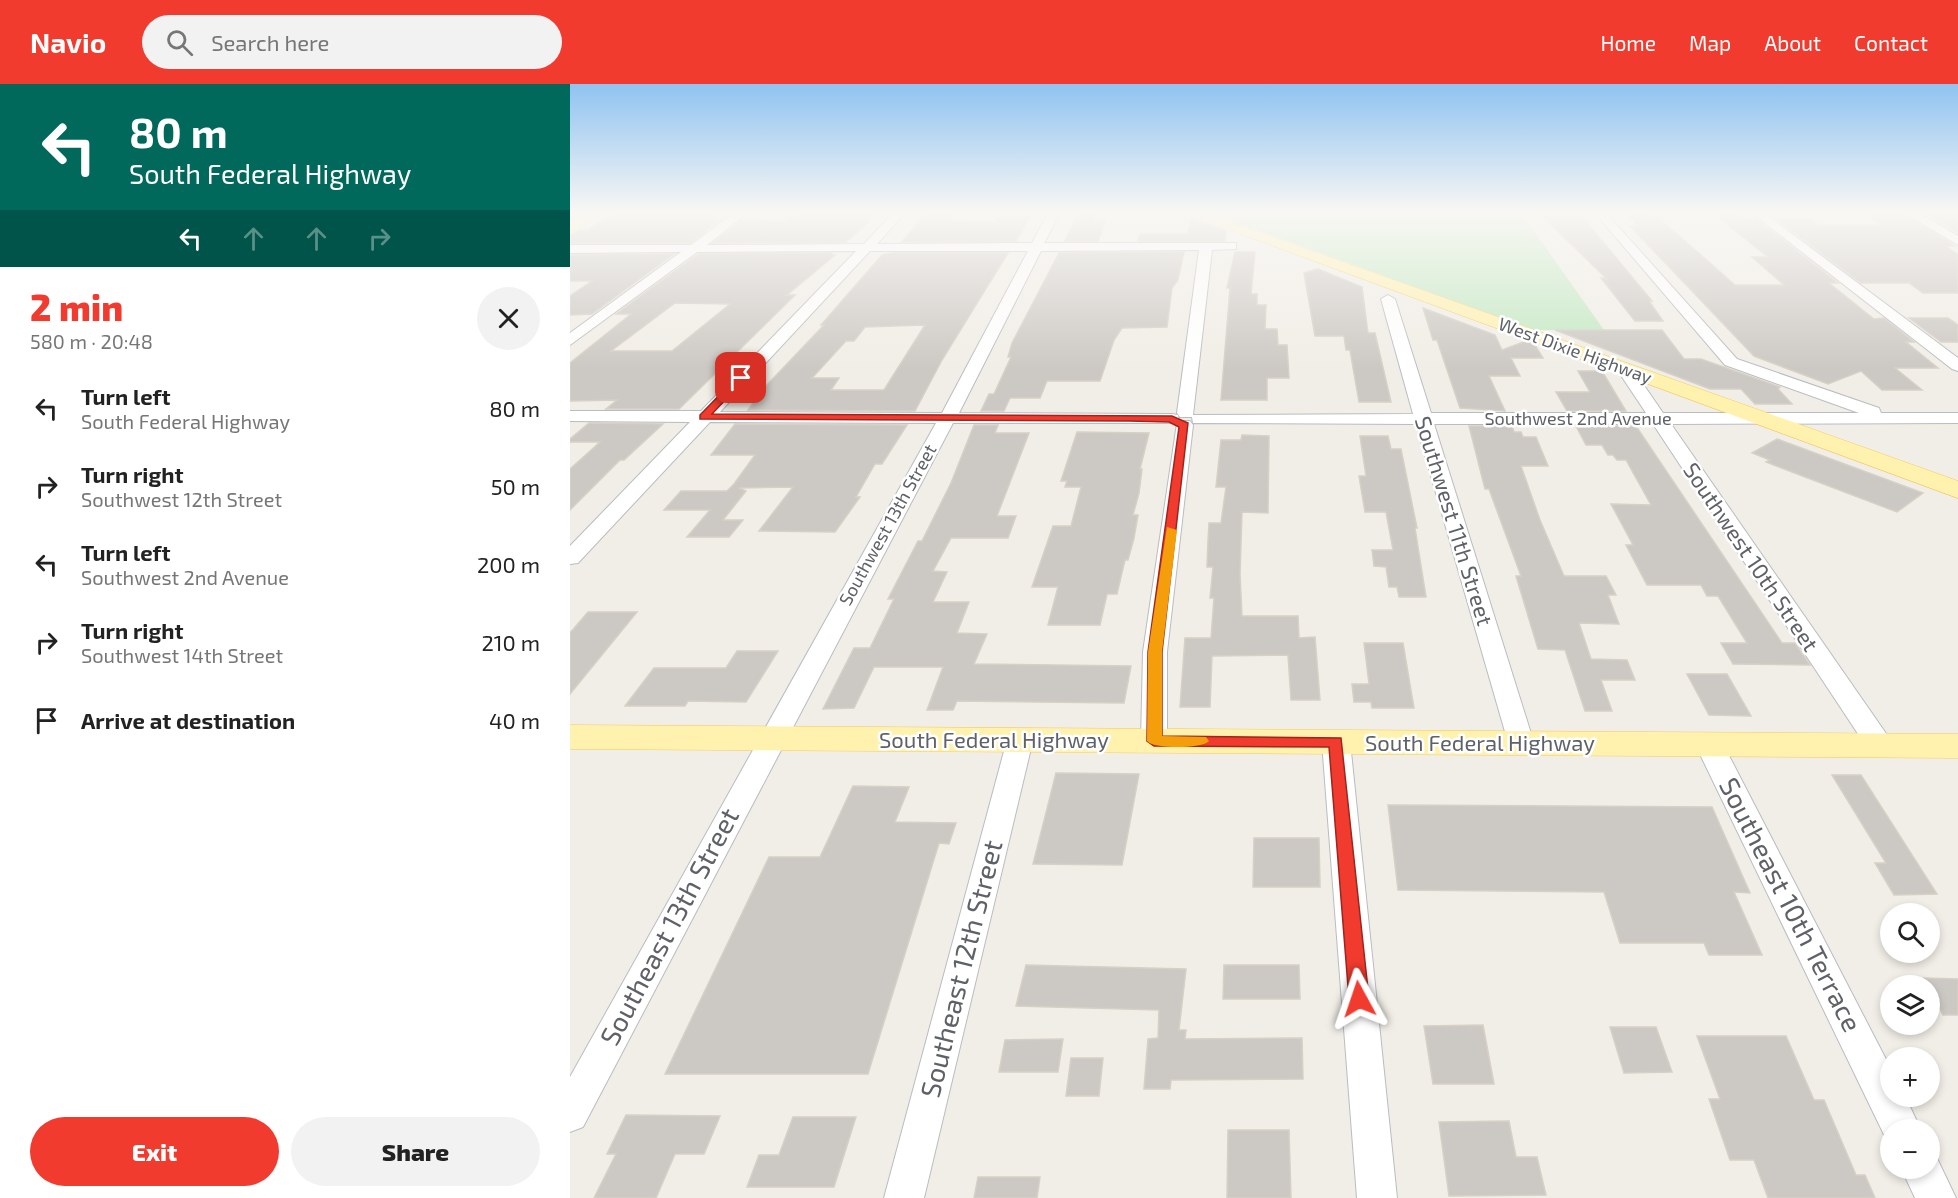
<!DOCTYPE html>
<html lang="en">
<head>
<meta charset="utf-8">
<style>
	body { margin:0; font-family:"Exo 2",sans-serif; background:#f2f2f2; color:#222; height:100vh; display:flex; flex-direction:column; font-size:22px; white-space:nowrap }
	* { box-sizing:border-box; margin:0 }
	p { font-size:20px; color:#767676 }
	.icon { flex:none; width:33px; height:33px; fill:none; stroke:currentColor; stroke-width:2; stroke-linecap:round; stroke-linejoin:round }
	.map { position:relative; flex:1; overflow:hidden }
	.drawer { display:flex; flex-direction:column; background:#fff; width:570px }
	.drawer>* { flex:none }
	.top-card { background:#00695c; color:#fff; overflow:hidden }
	.controls { position:absolute; left:1310px; top:819px; display:grid; gap:12px }
	.controls a { display:grid; place-items:center; width:60px; height:60px; border-radius:50%; background:#fff; box-shadow:0 3px 9px #0003; font-size:30px }
	.pin { position:absolute; display:grid; place-items:center; width:51px; height:51px; color:#fff; margin:-26px; border-radius:12px; box-shadow:0 3px 9px #0006 }
	.me { position:absolute; width:66px; margin:-33px; rotate:355deg; stroke-linejoin:round; filter:drop-shadow(0 0 4px #0008) }
	.turn { display:flex; align-items:center; gap:21px; height:126px; padding:0 30px; font-size:27px }
	.turn .icon { width:78px; height:78px; stroke-width:2.5 }
	.turn b { display:block; font-size:42px; line-height:51px }
	.lanes { display:flex; align-items:center; height:57px; padding:0 30px; background:#0003; justify-content:center; gap:30px; direction:ltr }
	.lanes .off { opacity:.35 }
	.round { display:grid; place-items:center; flex:none; width:63px; height:63px; border-radius:32px; background:#f2f2f2 }
	.head { display:flex; align-items:center; justify-content:space-between; height:102px; padding:0 30px }
	h1 { font-size:36px; font-weight:800; line-height:45px; color:#f03b2e }
	.cta { display:flex; gap:12px; margin-top:auto; padding:12px 30px }
	.cta a { flex:1; height:69px; border-radius:36px; background:#f03b2e; color:#fff; font-size:24px; font-weight:800; line-height:69px; text-align:center }
	.cta a+a { background:#f2f2f2; color:#222 }
	ul { padding:0; list-style:none }
	li { display:flex; align-items:center; gap:18px; height:78px; padding:0 30px }
	li div { flex:1 }
	li b { display:block; font-size:22px }
	li em { font-style:normal }
	header { display:flex; align-items:center; gap:36px; box-sizing:border-box; height:84px; padding:0 30px; background:#f03b2e; color:#fff }
	header strong { font-size:28px }
	nav { display:flex; gap:33px; margin-inline-start:auto; font-size:21px }
	.search { width:420px; height:54px; background:#f2f2f2; display:flex; align-items:center; gap:15px; box-sizing:border-box; padding:0 21px; border-radius:33px; color:#767676; font-size:22px }
	main { display:flex; flex:1; min-height:0 }
	.map>svg:first-child { display:block }
</style>
</head>
<body>
<header>
<strong>Navio</strong>
<div class="search"><svg class="icon" aria-label="search" viewBox="0 0 24 24"><circle cx="10" cy="10" r="6"/><path d="M15 15l6 6"/></svg>Search here</div>
<nav><a>Home</a><a>Map</a><a>About</a><a>Contact</a></nav>
</header>
<main>
<section class="drawer">
<div class="top-card">
<div class="turn"><svg class="icon" aria-label="left" viewBox="0 0 24 24"><path d="M17 20v-9H6M10 6l-5 5 5 5"/></svg><div><b>80 m</b>South Federal Highway</div></div>
<div class="lanes"><svg class="icon" aria-label="left" viewBox="0 0 24 24"><path d="M17 20v-9H6M10 6l-5 5 5 5"/></svg><svg class="icon off" aria-label="ahead" viewBox="0 0 24 24"><path d="M12 20V5M6 11l6-6 6 6"/></svg><svg class="icon off" aria-label="ahead" viewBox="0 0 24 24"><path d="M12 20V5M6 11l6-6 6 6"/></svg><svg class="icon off" aria-label="right" viewBox="0 0 24 24"><path d="M7 20v-9h11M14 6l5 5-5 5"/></svg></div>
</div>
<div class="head"><div><h1>2 min</h1><p>580 m · 20:48</p></div><a class="round"><svg class="icon" aria-label="close" viewBox="0 0 24 24"><path d="M6 6l12 12M18 6L6 18"/></svg></a></div>
<ul>
<li><svg class="icon" aria-label="left" viewBox="0 0 24 24"><path d="M17 20v-9H6M10 6l-5 5 5 5"/></svg><div><b>Turn left</b><p>South Federal Highway</p></div><em>80 m</em></li>
<li><svg class="icon" aria-label="right" viewBox="0 0 24 24"><path d="M7 20v-9h11M14 6l5 5-5 5"/></svg><div><b>Turn right</b><p>Southwest 12th Street</p></div><em>50 m</em></li>
<li><svg class="icon" aria-label="left" viewBox="0 0 24 24"><path d="M17 20v-9H6M10 6l-5 5 5 5"/></svg><div><b>Turn left</b><p>Southwest 2nd Avenue</p></div><em>200 m</em></li>
<li><svg class="icon" aria-label="right" viewBox="0 0 24 24"><path d="M7 20v-9h11M14 6l5 5-5 5"/></svg><div><b>Turn right</b><p>Southwest 14th Street</p></div><em>210 m</em></li>
<li><svg class="icon" aria-label="arrive" viewBox="0 0 24 24"><path d="M6 21V4h12l-3 4 3 4H6"/></svg><div><b>Arrive at destination</b></div><em>40 m</em></li>
</ul>
<div class="cta"><a>Exit</a><a>Share</a></div>
</section>
<div class="map">
<svg width="1388" height="1114" viewBox="0 0 1388 1114">
	<rect width="100%" height="100%" fill="#f1eee7"/>
	<path fill="#c3e9c3" d="M640 129H951L1034 246H965Z"/>
	<path fill="#ccc9c4" stroke="#d6d0c5" stroke-width="1.5" fill-rule="evenodd" d="M44 129H151L141 136H150L120 159H0V151L10 146H17Z
		M227 129H304L296 137 299 138 276 158 143 159 171 136 213 137Z
		M356 129H387L380 137 425 138 430 130 462 129 446 157 332 158Z
		M508 129H526L523 136H536L528 157H495Z
		M1055 129H1083L1165 201H1214L1182 173H1198L1143 129H1169L1176 135H1186L1268 199H1259L1304 235 1314 234 1344 258H1336L1368 284H1325L1352 306H1312L1291 287 1258 300 1184 272 1060 142H1067Z
		M1294 129H1333L1385 162H1376L1388 171V209H1353L1339 199H1291L1206 135H1241L1249 141H1313Z
		M1354 129H1388V149Z
		M971 131H1008L1014 135 1082 217H1079L1093 237H1065L1031 194H1036Z
		M621 134 656 147 655 157H568L570 150H618Z
		M614 168 608 196 602 204 597 243 552 244 544 256 530 297H477L470 314H440L434 327H411L419 310H424L441 273H438L442 259 489 169Z
		M665 168H685L681 210H687V221H696L695 245H707L708 261H717L719 294H697V316H651L660 204H657Z
		M262 169 261 171H265L217 211H225L109 325H36L47 316 0 317V279L61 230H46L128 170ZM105 219 160 220 102 267H41Z
		M322 169H438L372 276 345 327 178 326 195 303 254 241H251L312 171ZM355 241 314 306H261L269 294H242L276 257H284L295 243Z
		M104 170 22 230 0 231V212L22 197H0V171Z
		M748 185 792 203 798 249H805L821 318H789L780 266H776L774 252H745L734 189Z
		M853 224 925 251 932 266 956 257 965 261 973 274H941L950 292H919L935 327 890 324 867 256H863Z
		M1339 234H1378L1388 241V258H1371Z
		M985 246H1092L1114 275H1131L1210 303 1208 305 1222 320H1185L1171 305H1140Z
		M1008 287H1032L1056 327H997L986 308H1020Z
		M19 339 93 340 54 376H50L0 426V385L30 358H0V355Z
		M165 340 337 341 312 380H305L286 413H290L265 448 189 447 223 403 169 404 176 407 153 436H173L159 453H117L140 426H94L111 407H157L164 400 185 371H141Z
		M404 341H428L425 349H459L427 432H446L438 454H381L363 487 377 488 363 518H399L387 549 417 550 404 580 561 582 554 619 387 617 383 626H357L373 583H304L284 624 253 625 284 564H300L324 515H318L348 457H352L381 399Z
		M899 342H942L944 348H951L953 353H966L978 382H951L970 436 994 492H1036L1046 511H1038L1049 540 1009 539 1021 575 1057 576 1065 596H1031L1042 627H1015L995 566 968 565 946 492H951L919 405H915Z
		M1006 342H1066L1212 559H1225L1240 581 1163 580 1151 559H1177L1148 512H1137L1131 501H1077L1056 461H1063L1041 420 1081 421 1056 376H1047L1043 371H1038L1032 361H1016Z
		M507 348 579 349 570 385H572L569 409 563 431H568L564 454 558 476H555L547 510H537L530 541H478L488 503H462L483 442H501L511 403H495L497 397H491Z
		M672 351 699 352 698 429 672 428 670 490 672 532H728L729 554 745 553 750 616H721L718 571 642 572 640 623H610L615 554H641L644 514H640L643 483H637L638 457 639 439H651L656 403H646L651 356H671Z
		M790 352H818L821 365H831L847 444H845L856 513H829L827 503H819L816 483 804 482 802 466H823L816 428H795L789 392H796Z
		M1207 355 1353 409 1327 428 1196 378 1200 376 1182 369Z
		M18 528H67L0 610V549Z
		M794 559H833L844 624H802L801 618H784L782 600H799Z
		M167 567H208L176 618 118 617 115 622H55L84 584H156Z
		M1117 590H1157L1181 632 1139 631Z
		M486 689 569 690 552 781 463 780Z
		M1262 691H1291L1367 810 1324 811 1305 779H1316Z
		M283 702 339 703 325 738 386 739 379 760 369 759 298 990H95L199 773H250Z
		M818 721 1142 723 1180 809 1164 808 1192 871H1139L1134 859H1050L1034 808 828 806Z
		M684 754H749L750 803H683Z
		M456 881 616 885 609 946H616L615 955 732 954 733 995 601 996 600 1005H574L578 955 588 954 589 926 446 922Z
		M654 881H729L730 915H653Z
		M1354 894 1388 895V931H1373Z
		M913 941 924 1000H863L854 942Z
		M1040 943H1086L1102 988 1054 989Z
		M1127 952H1216L1244 1016H1254L1286 1091H1295L1305 1114H1198L1184 1076H1160L1139 1015H1150Z
		M493 955 488 988H429L435 956Z
		M501 974H533L529 1012H496Z
		M56 1031 150 1032 134 1070H105L86 1114H24L46 1070H37Z
		M223 1033H286L264 1103H177L189 1071H209Z
		M939 1037 946 1073H967L976 1111 879 1112 869 1038Z
		M658 1046H719L721 1114H657Z
		M408 1093H470L467 1114H404Z"/>
	<g fill="none" stroke-linecap="round" stroke-linejoin="round">
		<defs>
			<path id="minor" d="M164 129H177L137 161 294 160 323 129H335L307 160 462 159 478 129H490L474 159H666V165L642 166 623 331 843 330 811 215 818 211 825 215 861 329H1076L1046 284 1054 279 1060 281 1093 329H1289L1155 281 1025 129H1036L1167 275 1309 324 1311 329H1388V339L1101 340 1324 661 1320 668 1310 670 1300 668 1083 340H864L964 659 960 665 950 668 940 665 846 340 623 339 622 333H610L607 329 629 166 471 167 389 329 602 330 608 331 609 337H620L623 341 597 568V657L594 663 584 666 574 663 571 657 573 568 607 339H383L13 1043 0 1048V993L366 339 140 338 8 479 0 480V462L120 338 0 337V327H131L286 167 127 168 0 261V249L111 168 0 169V161H121ZM300 167H458L372 329 150 328Z
				M1182 129H1194L1388 274V287L1382 285Z
				M1335 129H1349L1388 152V161Z
				M450 647 460 650 463 656 354 1114H314L437 656 440 650Z
				M766 649 776 652 780 658 827 1114H787L752 658 756 652Z
				M1139 651 1149 654 1153 660 1320 983V1012H1335L1351 1046H1320L1318 1059 1125 660 1129 654Z
				M1359 1068 1365 1070 1386 1114H1345L1331 1084H1359Z"/>
			<path id="major" d="M15 129H33L0 149V138Z
				M614 129H636L1388 397V414Z
				M0 641 1388 650V674L0 665Z"/>
		</defs>
		<use href="#minor" stroke="#b9bcc1" stroke-width="2"/>
		<use href="#major" stroke="#f7c95a" stroke-width="1"/>
		<use href="#minor" fill="#fff" fill-rule="evenodd"/>
		<use href="#major" fill="#fff1ae" fill-rule="evenodd"/>
	</g>
	<linearGradient id="sky" x2="0" y2="1"><stop stop-color="#8fc3f1"/><stop offset="0.45" stop-color="#f9f7f4"/><stop offset="1" stop-color="#f9f7f4" stop-opacity="0"/></linearGradient>
	<rect width="1388" height="285" fill="url(#sky)"/>
	<path fill="#f03b2e" stroke="#9c261e" stroke-width="1.5" d="M168 292 176 294 142 330 602 332 618 339 592 568V652L771 654 799 915 796 921 789 923 782 921 779 915 759 663 584 662 577 657 578 568 609 343 599 338 559 337 130 335V331Z"/>
	<path fill="#f59e0b" d="M597 443 607 446 592 568V652L636 653 639 657C632 665 583 665 577 657L578 568Z"/>
	<g text-anchor="middle" stroke-width="5" stroke-linejoin="round" paint-order="stroke">
		<g font-size="18" fill="#5e6268" stroke="#fff">
			<text transform="translate(1005 267) rotate(20)" y="6">West Dixie Highway</text>
			<text x="1008" y="341">Southwest 2nd Avenue</text>
			<text transform="translate(318 441) rotate(-61)" y="6">Southwest 13th Street</text>
		</g>
		<g font-size="22" fill="#5e6268" stroke="#fff">
			<text transform="translate(884 437) rotate(73)" y="8">Southwest 11th Street</text>
			<text transform="translate(1181 473) rotate(56)" y="8">Southwest 10th Street</text>
			<text x="424" y="664">South Federal Highway</text>
			<text x="910" y="667">South Federal Highway</text>
		</g>
		<g font-size="27" fill="#5e6268" stroke="#fff">
			<text transform="translate(1220 821) rotate(63)" y="9">Southeast 10th Terrace</text>
			<text transform="translate(100 843) rotate(-62)" y="9">Southeast 13th Street</text>
			<text transform="translate(392 885) rotate(-76)" y="9">Southeast 12th Street</text>
		</g>
	</g>
</svg>
<div class="controls">
<a><svg class="icon" aria-label="search" viewBox="0 0 24 24"><circle cx="10" cy="10" r="6"/><path d="M15 15l6 6"/></svg></a>
<a><svg class="icon" aria-label="layers" viewBox="0 0 24 24"><path d="M12 4l9 5-9 5-9-5zM3 14l9 5 9-5"/></svg></a>
<a>+</a>
<a>−</a>
</div>
<div class="pin" style="left:171px;top:294px;background:#d93025"><svg class="icon" aria-label="arrive" viewBox="0 0 24 24"><path d="M6 21V4h12l-3 4 3 4H6"/></svg></div>
<svg class="me" style="left:789px;top:915px" viewBox="-20 -20 40 40"><path d="M0-17L14 15 0 8-14 15z" fill="#f03b2e" stroke="#fff" stroke-width="4"/></svg>
</div>
</main>
</body>
</html>
